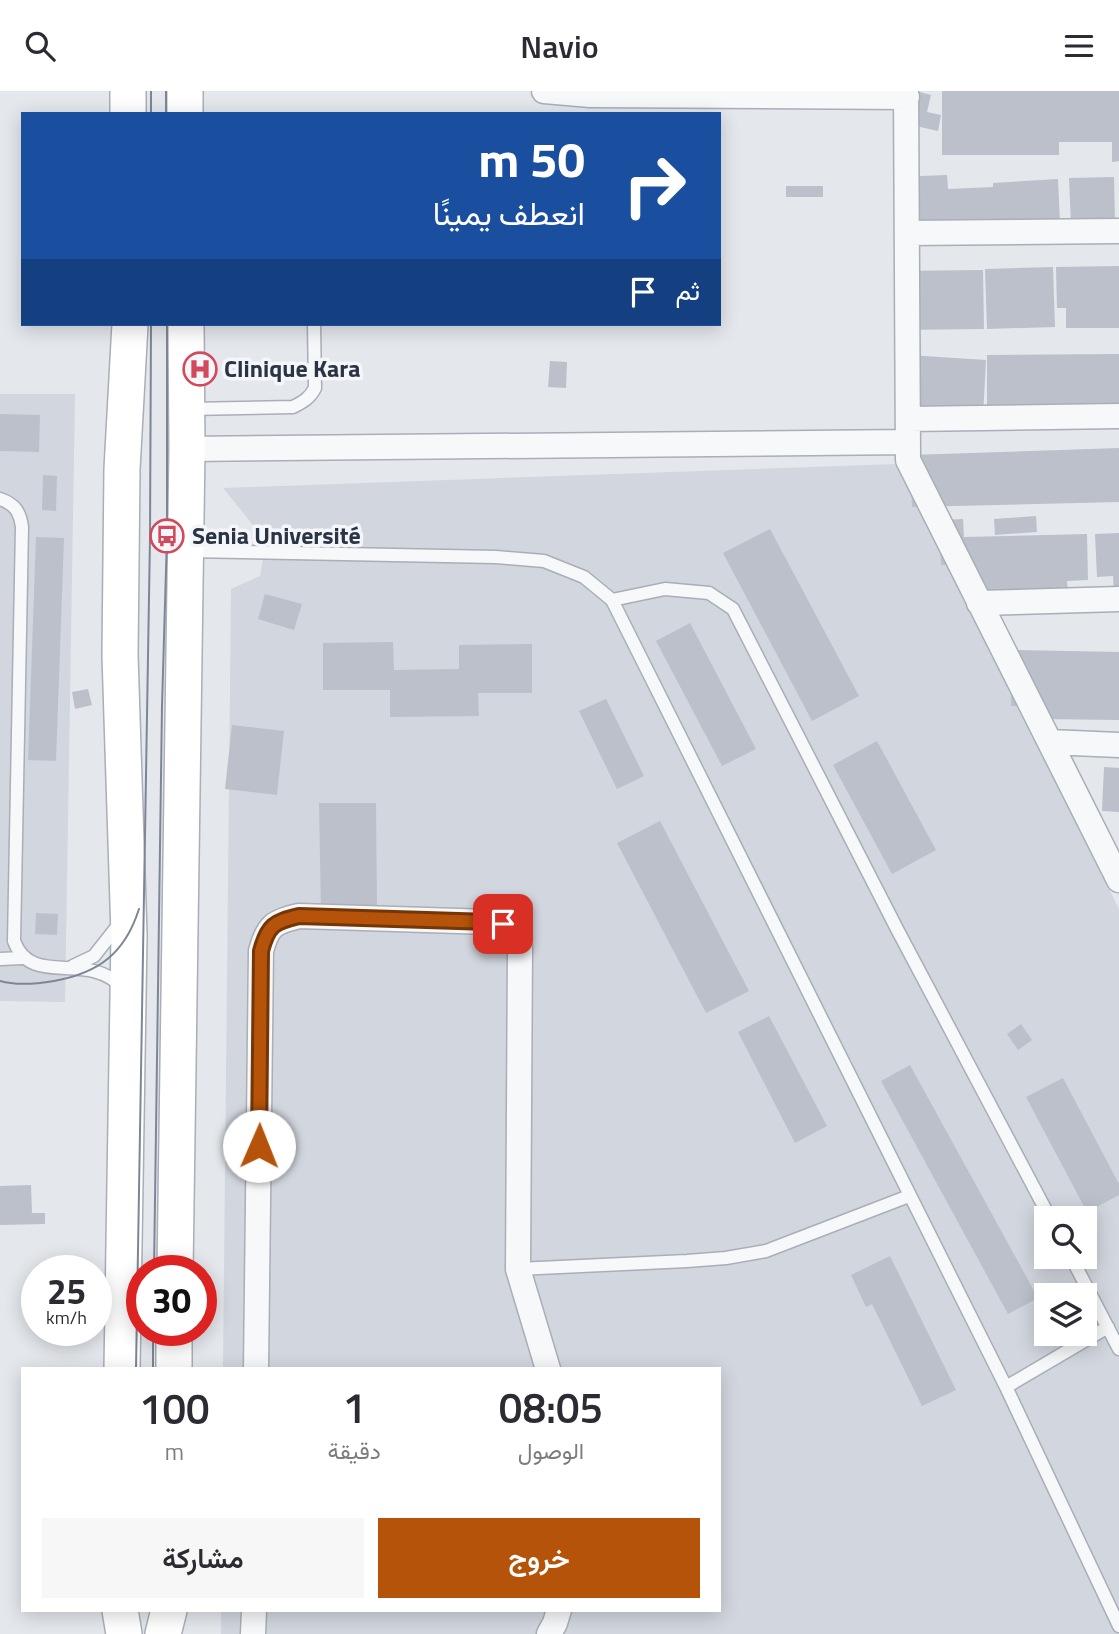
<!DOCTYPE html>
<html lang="ar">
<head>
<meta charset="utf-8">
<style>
	body { margin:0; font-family:"Titillium Web",Vazirmatn,sans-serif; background:#f7f7f7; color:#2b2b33; direction:rtl; height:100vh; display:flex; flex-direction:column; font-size:26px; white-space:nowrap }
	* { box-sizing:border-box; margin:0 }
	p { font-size:23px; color:#7c7c81 }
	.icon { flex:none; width:38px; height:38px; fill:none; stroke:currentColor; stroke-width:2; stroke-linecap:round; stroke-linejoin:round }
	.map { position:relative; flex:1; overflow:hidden; direction:ltr }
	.drawer { position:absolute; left:21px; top:1276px; width:700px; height:245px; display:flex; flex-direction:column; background:#fff; border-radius:0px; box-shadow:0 4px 18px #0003; direction:rtl }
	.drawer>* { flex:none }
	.hud { position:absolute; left:21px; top:21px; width:700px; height:214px; border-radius:0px; box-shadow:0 4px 18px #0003; direction:rtl; background:#1a4fa0; color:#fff; overflow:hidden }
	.fabs { position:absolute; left:1034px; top:1115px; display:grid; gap:14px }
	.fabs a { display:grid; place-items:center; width:63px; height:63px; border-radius:0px; background:#fff; box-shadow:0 4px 18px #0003; font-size:35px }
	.speed { position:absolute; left:21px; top:1164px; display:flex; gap:14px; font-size:35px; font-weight:700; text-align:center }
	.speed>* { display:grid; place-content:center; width:91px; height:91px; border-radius:50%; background:#fff; box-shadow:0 4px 18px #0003; line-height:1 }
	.speed small { font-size:18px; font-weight:400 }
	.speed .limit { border:10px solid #d22; background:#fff; color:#111 }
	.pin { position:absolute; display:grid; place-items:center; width:60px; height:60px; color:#fff; margin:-30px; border-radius:14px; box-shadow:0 4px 10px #0006 }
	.me { position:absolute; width:77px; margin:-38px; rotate:1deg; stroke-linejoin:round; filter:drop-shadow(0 0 5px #0008) }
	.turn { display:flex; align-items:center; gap:24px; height:147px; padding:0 21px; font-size:32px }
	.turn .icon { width:91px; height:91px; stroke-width:2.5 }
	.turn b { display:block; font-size:49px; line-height:60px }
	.then { display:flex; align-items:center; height:66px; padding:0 21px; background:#0003; gap:14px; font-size:26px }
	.eta { display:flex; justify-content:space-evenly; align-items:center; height:119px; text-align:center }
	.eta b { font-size:42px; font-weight:600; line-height:49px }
	.cta { display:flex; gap:14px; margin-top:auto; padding:14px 21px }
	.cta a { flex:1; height:80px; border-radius:0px; background:#b45309; color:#fff; font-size:28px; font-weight:600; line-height:80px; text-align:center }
	.cta a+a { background:#f7f7f7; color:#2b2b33 }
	header { display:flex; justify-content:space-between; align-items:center; height:91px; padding:0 21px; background:#fff; font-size:32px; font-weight:600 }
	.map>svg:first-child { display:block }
</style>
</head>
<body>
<header><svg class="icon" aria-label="menu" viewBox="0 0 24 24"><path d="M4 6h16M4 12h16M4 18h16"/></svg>Navio<svg class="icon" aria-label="search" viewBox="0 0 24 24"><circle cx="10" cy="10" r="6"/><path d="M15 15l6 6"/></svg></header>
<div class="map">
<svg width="1119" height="1543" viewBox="0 0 1119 1543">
	<rect width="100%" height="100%" fill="#e4e7ec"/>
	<path fill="#d2d6de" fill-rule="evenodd" d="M0 303H75L65 911 0 910Z
		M897 373 1119 818V1543H221V1519H719V1278L223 1277 231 498 260 485 266 450 223 397ZM1046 1127H1085V1166H1046ZM1046 1204H1085V1242H1046Z"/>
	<path fill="#bbc0ca" d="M916 0 931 4 927 21 941 24 938 40 907 33Z
		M942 0H1119V70L1112 71V51H1059V64H942Z
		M947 84 948 98 993 96V92L1058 88 1060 132 898 140 896 86Z
		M1114 86 1115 132 1071 133 1069 87Z
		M786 95H823V106H786Z
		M1119 175V237H1066V217H1057L1056 176Z
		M1053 176 1055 236 987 238 985 178Z
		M983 179 984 238 898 239 897 180Z
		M1119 263V319H987V264Z
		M908 264 986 269 983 325 905 320Z
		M550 270 567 271 566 297 548 296Z
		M0 323 40 324 39 361 0 360Z
		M1119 357V411L912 416 910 364Z
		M43 384 57 385 56 420 42 419Z
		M1036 425 1037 441 995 444 994 428Z
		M963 428 964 446 1087 443 1088 489 1067 490 1068 501 963 504 961 473 941 474 939 429Z
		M770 438 859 605 812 630 723 462Z
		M1119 442V502H1114L1113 485 1097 486 1095 443Z
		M36 446 64 447 56 670 28 669Z
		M265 503 302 513 294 539 258 528Z
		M690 532 756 658 722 675 656 550Z
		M393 551 394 579 459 578V554L532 553V602H478L479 625 390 626V599H323V552Z
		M1012 559 1119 561V629L1038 628 1039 616 1011 615Z
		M88 598 92 614 75 618 72 601Z
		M606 608 644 685 617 698 579 620Z
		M232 634 284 640 277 704 225 698Z
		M877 650 936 759 892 783 833 674Z
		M1104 676 1119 677V721L1102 720Z
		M319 712H376L377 819 321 820Z
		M660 730 749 900 706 922 617 752Z
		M36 822 58 823 57 844 35 843Z
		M769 925 827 1035 795 1052 738 941Z
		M1021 933 1032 949 1018 959 1007 943Z
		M910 974 1038 1207 1008 1223 881 990Z
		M1063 987 1119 1093V1104L1087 1121 1026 1006Z
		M31 1094 32 1122H45V1133L0 1134V1095Z
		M890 1165 956 1299 922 1315 872 1213 866 1216 851 1184Z"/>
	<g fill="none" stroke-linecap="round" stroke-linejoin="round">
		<defs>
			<path id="lane" d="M188 318 293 316C303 311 310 307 315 297L314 233
				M0 408C15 413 20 421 22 436L14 850C32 898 87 858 123 897
				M186 460 496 466 544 470 584 486 612 509 1006 1296 1119 1535
				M612 509 665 498 709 502 733 518 897 838 1050 1127
				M0 868 23 867
				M73 875 94 865 120 832
				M1071 1166 1119 1258
				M518 1178 687 1170 726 1167 766 1160 909 1105
				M1006 1296 1108 1236"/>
			<path id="street" d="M544 0 590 4 907 6
				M906 0 908 369 1119 789
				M907 142 1119 140
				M908 328 1119 325
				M187 358 908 351
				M979 512 1119 508
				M1050 651 1119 654
				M256 1278 261 860C268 834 274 831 299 825L490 831C508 834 514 841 520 858L518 1178 548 1278
				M253 1543 254 1519
				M549 1543 555 1532 559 1519"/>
			<path id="secondary" d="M128 0V23
				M185 0V23
				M175 1180 187 358 186 233
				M122 1278 129 844 120 564 122 378 130 233
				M174 1278V1239
				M120 1519 124 1543
				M163 1543 169 1519"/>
		</defs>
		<use href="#lane" stroke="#a9aeb7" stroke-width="15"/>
		<use href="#street" stroke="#a9aeb7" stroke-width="27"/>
		<use href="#secondary" stroke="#a9aeb7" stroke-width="38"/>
		<use href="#lane" stroke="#f7f8fa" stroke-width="12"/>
		<use href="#street" stroke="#f7f8fa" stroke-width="24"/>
		<use href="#secondary" stroke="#fff" stroke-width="35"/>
		<path stroke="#7d8696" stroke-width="2" d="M166 0V23
			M151 23V0
			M0 890C17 895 36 893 54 890 99 882 125 862 139 818
			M154 1180 162 615 167 445V233
			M136 1278 150 447 151 233
			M153 1278V1239"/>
	</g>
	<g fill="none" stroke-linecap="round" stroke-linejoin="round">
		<defs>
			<path id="route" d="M259 1055 261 860C268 834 274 831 299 825L490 831 503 833"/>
		</defs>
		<use href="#route" stroke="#753606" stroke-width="18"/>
		<use href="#route" stroke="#b45309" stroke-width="12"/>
	</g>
	<defs>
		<symbol id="hospital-ring" viewBox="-11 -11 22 22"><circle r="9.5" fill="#f4f6f9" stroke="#d1495b" stroke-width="1.5"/><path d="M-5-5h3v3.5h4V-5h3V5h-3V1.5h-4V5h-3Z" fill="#d1495b"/></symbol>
		<symbol id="bus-ring" viewBox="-11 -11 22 22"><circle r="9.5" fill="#f4f6f9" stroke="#d1495b" stroke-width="1.5"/><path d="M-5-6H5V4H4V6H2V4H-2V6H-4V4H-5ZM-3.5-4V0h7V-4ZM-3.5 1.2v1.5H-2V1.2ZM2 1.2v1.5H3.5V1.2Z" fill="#d1495b"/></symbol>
	</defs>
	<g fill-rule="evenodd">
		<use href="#hospital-ring" x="181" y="259" width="38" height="38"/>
		<use href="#bus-ring" x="148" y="426" width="38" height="38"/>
	</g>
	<g text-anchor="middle" stroke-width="7" stroke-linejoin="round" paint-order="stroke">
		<g font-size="24" font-weight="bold" fill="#2b3445" stroke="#f4f6f9" text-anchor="start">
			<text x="224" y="286">Clinique Kara</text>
			<text x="192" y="453">Senia Université</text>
		</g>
	</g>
</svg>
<div class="fabs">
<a><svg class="icon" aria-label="search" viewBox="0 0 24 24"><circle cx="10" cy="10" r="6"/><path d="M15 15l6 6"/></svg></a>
<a><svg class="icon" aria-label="layers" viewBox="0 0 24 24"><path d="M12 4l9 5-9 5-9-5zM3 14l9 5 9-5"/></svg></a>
</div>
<div class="speed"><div>25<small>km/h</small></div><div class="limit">30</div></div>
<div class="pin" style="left:503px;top:833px;background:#d93025"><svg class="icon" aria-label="arrive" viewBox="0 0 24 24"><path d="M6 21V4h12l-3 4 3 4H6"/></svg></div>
<svg class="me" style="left:259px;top:1055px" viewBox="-20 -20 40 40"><circle r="19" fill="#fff"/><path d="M0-13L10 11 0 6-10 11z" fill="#b45309"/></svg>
<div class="hud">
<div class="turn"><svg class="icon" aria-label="right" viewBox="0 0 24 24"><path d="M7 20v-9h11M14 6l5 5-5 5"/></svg><div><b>50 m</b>انعطف يمينًا</div></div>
<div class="then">ثم<svg class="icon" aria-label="arrive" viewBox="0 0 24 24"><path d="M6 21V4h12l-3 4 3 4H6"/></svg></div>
</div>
<section class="drawer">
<div class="eta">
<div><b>08:05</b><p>الوصول</p></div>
<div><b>1</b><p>دقيقة</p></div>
<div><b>100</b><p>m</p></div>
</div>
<div class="cta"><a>خروج</a><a>مشاركة</a></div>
</section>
</div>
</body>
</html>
